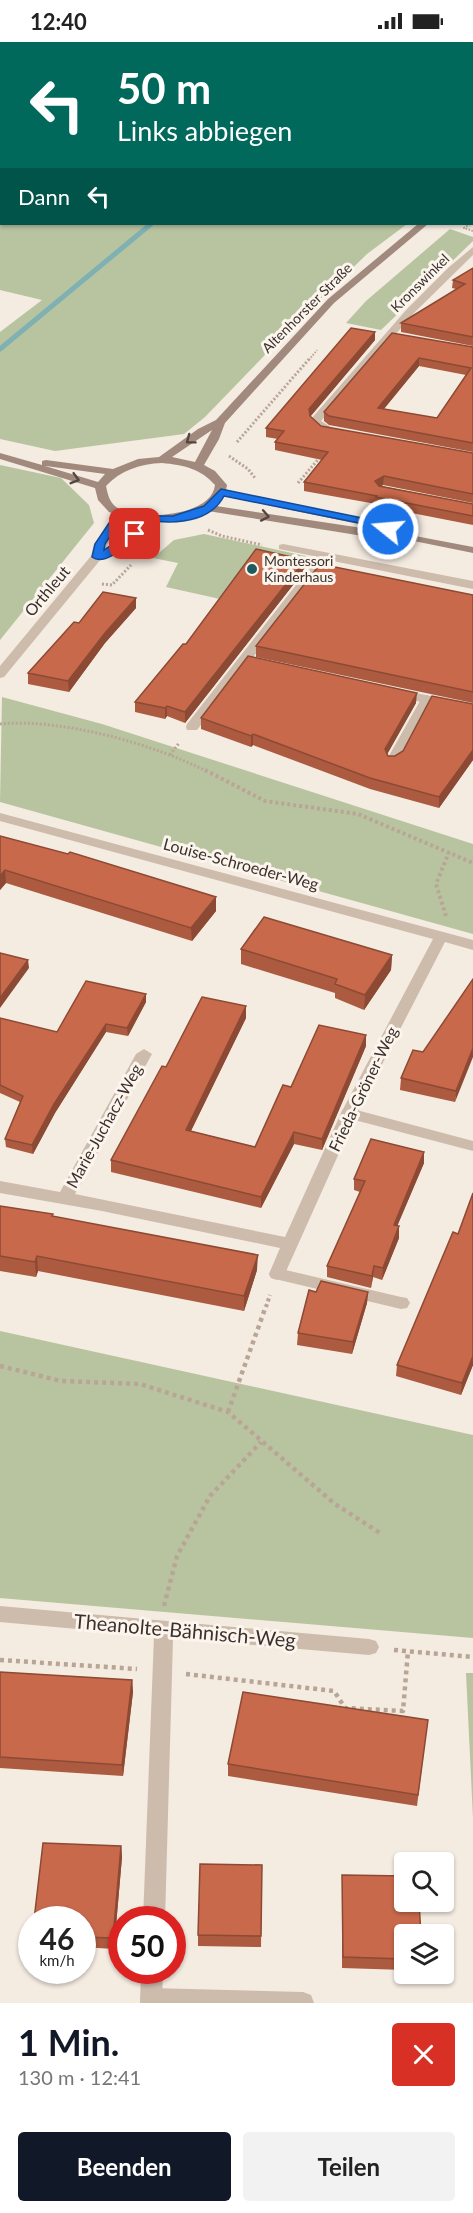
<!DOCTYPE html>
<html lang="de">
<head>
<meta charset="utf-8">
<style>
	body { margin:0; font-family:Lato,sans-serif; background:#f2f2f2; color:#222; height:100vh; display:flex; flex-direction:column; font-size:22px; white-space:nowrap }
	* { box-sizing:border-box; margin:0 }
	p { font-size:20px; color:#767676 }
	.icon { flex:none; width:33px; height:33px; fill:none; stroke:currentColor; stroke-width:2; stroke-linecap:round; stroke-linejoin:round }
	.map { position:relative; height:1961px; overflow:hidden }
	.side { display:flex; flex-direction:column; background:#fff; flex:1 }
	.side>* { flex:none }
	.top-card { position:absolute; left:0px; top:0px; width:474px; height:183px; box-shadow:0 2px 4px #0004; background:#00695c; color:#fff; overflow:hidden }
	.buttons { position:absolute; left:394px; top:1810px; display:grid; gap:12px }
	.buttons a { display:grid; place-items:center; width:60px; height:60px; border-radius:6px; background:#fff; box-shadow:0 2px 4px #0004; font-size:30px }
	.speed { position:absolute; left:18px; top:1864px; display:flex; gap:12px; font-size:30px; font-weight:700; text-align:center }
	.speed>* { display:grid; place-content:center; width:78px; height:78px; border-radius:50%; background:#fff; box-shadow:0 2px 4px #0004; line-height:1 }
	.speed small { font-size:15px; font-weight:400 }
	.speed .limit { border:9px solid #d22; background:#fff; color:#111 }
	.pin { position:absolute; display:grid; place-items:center; width:51px; height:51px; color:#fff; margin:-26px; border-radius:12px; box-shadow:0 3px 9px #0006 }
	.me { position:absolute; width:66px; margin:-33px; rotate:287deg; stroke-linejoin:round; filter:drop-shadow(0 0 4px #0008) }
	.turn { display:flex; align-items:center; gap:21px; height:126px; padding:0 18px; font-size:27px }
	.turn .icon { width:78px; height:78px; stroke-width:2.5 }
	.turn b { display:block; font-size:42px; line-height:51px }
	.then { display:flex; align-items:center; height:57px; padding:0 18px; background:#0003; gap:12px; font-size:22px }
	.round { display:grid; place-items:center; flex:none; width:63px; height:63px; border-radius:6px; background:#f2f2f2 }
	.headline { display:flex; align-items:center; justify-content:space-between; height:102px; padding:0 18px }
	h1 { font-size:36px; font-weight:700; line-height:45px; color:#111827 }
	.action { display:flex; gap:12px; margin-top:auto; padding:12px 18px }
	.action a { flex:1; height:69px; border-radius:6px; background:#111827; color:#fff; font-size:24px; font-weight:700; line-height:69px; text-align:center }
	.action a+a { background:#f2f2f2; color:#222 }
	.status { display:flex; justify-content:space-between; align-items:center; height:42px; padding:0 30px; background:#fff; direction:ltr }
	.status svg { height:16px; fill:currentColor }
	.map>svg:first-child { display:block }
</style>
</head>
<body>
<div class="status"><b>12:40</b><svg viewBox="0 0 49 12"><path d="M0 12V9h3v3zM5 12V6h3v6zM10 12V3h3v9zM15 12V0h3v12zM26 1h20v11H26zM47 4h2v5h-2z"/></svg></div>
<div class="map">
<svg width="473" height="1961" viewBox="0 0 473 1961">
	<rect width="100%" height="100%" fill="#f4ebe1"/>
	<path fill="#b8c4a0" d="M0 0H473V82L472 2 1 3Z
		M0 34 2 182H407L367 212 291 286 205 375 184 392 55 409 0 397V290L42 258 0 248Z
		M450 187 473 195V199L381 288 346 281 366 259Z
		M0 423 61 436 89 463 94 481 0 598Z
		M204 492 310 515 270 568 166 545 178 521 153 516 174 498Z
		M2 655 102 682 473 802V892L0 760Z
		M0 1289 473 1393V1596L0 1556Z
		M466 1631H473V1776Z"/>
	<g fill="none" stroke-linecap="round" stroke-linejoin="round">
		<path stroke="#7fb0b2" stroke-width="5" d="M0 307 151 182"/>
		<path stroke="#b9a596" stroke-width="2" stroke-dasharray="1.5 1.5" stroke-linecap="butt" d="M470 182 464 186 473 189
			M309 318 317 308"/>
		<path stroke="#b9a596" stroke-width="3" stroke-dasharray="2 2" stroke-linecap="butt" d="M237 400 310 316
			M229 414 248 427 255 436
			M298 441 321 414
			M208 488 222 494 262 503
			M102 542 112 543 131 523
			M0 682C61 676 154 702 208 730
			M170 713 179 701"/>
		<path stroke="#b9a596" stroke-width="4" stroke-dasharray="3 3" stroke-linecap="butt" d="M205 728 265 759 358 772 473 821
			M446 874 436 842 449 810
			M266 1265 270 1253"/>
		<path stroke="#b9a596" stroke-width="4.5" stroke-dasharray="4 4" stroke-linecap="butt" d="M0 1324 61 1339 140 1342 228 1370 335 1462 380 1491
			M228 1370 266 1264
			M164 1564 177 1514 210 1454 261 1400
			M394 1608 473 1615
			M0 1618 137 1627
			M186 1632 334 1649 345 1666 403 1669 408 1609"/>
		<path fill="#cdbbac" fill-rule="evenodd" d="M427 653 433 657 400 719 393 723 388 722 386 719 421 657Z
			M349 1066 473 1099V1109L343 1075 341 1071 343 1067Z
			M277 1226 401 1255 407 1256 410 1261 407 1266 401 1267 271 1236 269 1232 271 1228Z
			M151 1946 303 1950 311 1953 314 1961H142L140 1957 143 1949Z"/>
		<path fill="#cdbbac" fill-rule="evenodd" d="M473 205V213L414 271 321 379 334 387V391L321 390 311 381V377L407 267 448 226Z
			M121 468 127 471 105 507C119 501 142 473 156 475L158 477 121 508 101 517 4 635 0 636V624L91 514 94 502 117 469Z
			M283 502 473 539V547L328 518 197 688H187L186 685 187 682 318 515 279 507V503Z
			M397 647 473 663V671L393 654 391 651 393 648Z
			M0 771 473 898V908L445 900 357 1071 283 1236 277 1238 271 1236 269 1232 280 1206 102 1169 0 1151V1139L60 1150 136 1012 144 1007 152 1012 75 1152 285 1195 341 1071 433 897 0 779Z
			M0 1564 369 1597 376 1599 379 1605 376 1611 369 1613 173 1596 165 1878H143L154 1594 0 1580Z
			M141 1929H163L162 1961H140Z"/>
		<path fill="#a18a7d" fill-rule="evenodd" d="M472 140H473V146H472Z
			M418 182H428L334 261 225 381 219 397 204 423 215 429 227 443 226 448 375 479 394 486V490L473 505V511L404 497 363 494 208 469 162 479 127 477 109 470 98 458 95 446 0 417V411L42 423V419L46 418 113 427 138 417 159 415 198 387 216 378 328 257ZM212 388 195 420 172 415ZM162 421C184 423 201 427 215 443 212 475 137 480 116 465 109 459 108 453 106 444 121 428 140 422 162 421ZM45 424H46L105 432 98 440ZM224 454 368 484 382 489 216 464Z"/>
	</g>
	<path fill="#ac5a40" fill-rule="evenodd" d="M473 226V304L401 290V281L456 247 452 246 453 238Z
		M375 290V298L310 375 321 384 473 411V461L383 443 381 444 473 462V483L376 464V462L304 449V440L322 418 275 408V400L278 397 266 395V386Z
		M392 291 473 305V410L329 383 324 379V370ZM419 324 466 333 437 376 384 367Z
		M305 518 304 529 185 681 167 674 165 677 135 670V660L186 602Z
		M473 553V661L256 615V604Z
		M136 556V566L105 601 69 650 28 642V631L79 581Z
		M416 661 387 712 388 714H395L473 662V718L439 766 370 747 253 703 251 705 201 687V676Z
		M0 794 216 869 192 899 6 841 0 848Z
		M241 907 392 913 391 928 364 968 335 956V951L241 922Z
		M473 937 455 1060 400 1048 401 1036 423 1010Z
		M146 952V960L128 994 106 990 55 1071 33 1112 6 1105 5 1097 20 1060 0 1051V976L57 990Z
		M246 964V976L191 1089 255 1105 291 1045 366 1004 322 1108 294 1102 261 1166 111 1130V1118L166 1025Z
		M424 1121 397 1184 399 1196 382 1238 373 1235 371 1246 327 1235V1224L360 1150 354 1148V1137Z
		M0 1164 53 1172V1174L257 1228 244 1269 38 1229 36 1235 0 1229Z
		M458 1192 473 1323 461 1353 396 1334 397 1323Z
		M316 1250H368L367 1261 352 1312 297 1303 298 1291Z
		M0 1630 132 1638 133 1650 123 1734 0 1726Z
		M428 1678 417 1764 228 1734V1722Z
		M121 1804 122 1815 114 1907 82 1905V1878Z
		M262 1823 261 1905 198 1904V1893Z
		M342 1833 405 1893V1928L342 1926Z"/>
	<path fill="#8c4a34" d="M375 290V298L309 376V367Z
		M419 316V324L378 374V366Z
		M384 434 383 443 375 448V439Z
		M305 518 304 529 185 681V670Z
		M136 556V566L105 601 69 650 68 639 105 591Z
		M417 651 416 661 384 718 385 707Z
		M167 664V674L165 677V666Z
		M253 692V703L251 705V694Z
		M473 708V718L439 766V755Z
		M5 828 6 841 0 848V834Z
		M216 855V869L192 899 191 886Z
		M392 913 391 928 364 968 365 953Z
		M28 918 29 926 0 966V956Z
		M146 952V960L128 994 127 986Z
		M246 964V976L186 1099V1088Z
		M106 982V990L55 1071 33 1112 32 1103 54 1062Z
		M366 993V1004L322 1108V1097Z
		M473 1006V1015L455 1060 456 1049Z
		M294 1090V1102L261 1166V1155Z
		M424 1110V1121L393 1194 394 1183Z
		M399 1184V1196L382 1238 383 1226Z
		M258 1213 257 1228 244 1269V1254Z
		M37 1214 38 1229 36 1235 35 1220Z
		M374 1224 373 1235 371 1246 372 1234Z
		M368 1250 367 1261 352 1312 353 1300Z
		M473 1314V1323L461 1353 462 1341Z
		M132 1638 133 1650 123 1734 122 1723Z
		M121 1804 122 1815 114 1907 113 1896Z"/>
	<path fill="#c8694b" stroke="#8c4a34" stroke-width="1.5" fill-rule="evenodd" d="M473 226V295L401 281 465 242 453 238Z
		M351 286 375 290 309 367 310 374 321 384 473 411V452L384 434 375 439 379 444 473 462V474L376 455 377 454 304 440 328 410 275 400 284 389 266 386Z
		M392 291 473 305V401L329 374 324 370ZM419 316 471 326 437 376 378 366Z
		M256 507 305 518 185 670 167 664 165 666 135 660 183 602H186Z
		M320 522 473 553V650L256 604Z
		M103 550 136 556 105 591 68 639 28 631 74 580 79 581Z
		M248 614 417 651 385 707 388 714H395L403 709 432 654 473 662V708L439 755 370 736 253 692 251 694 201 676Z
		M0 794 68 812 70 810 216 855 191 886 5 828 0 834Z
		M264 875 392 913 365 953 335 942 337 937 241 907Z
		M0 911 28 918 0 956Z
		M473 937V1006L456 1049 401 1036 413 1008 423 1010Z
		M86 939 146 952 127 986 106 982 54 1062 32 1103 5 1097 23 1054 0 1043V976L57 990Z
		M202 955 246 964 186 1088 255 1105 283 1043 291 1045 319 983 366 993 322 1097 294 1090 261 1155 111 1118 162 1024 166 1025Z
		M371 1097 424 1110 394 1183 399 1184 383 1226 374 1224 372 1234 327 1224 365 1139 354 1137Z
		M473 1151V1314L462 1341 397 1323 453 1190 458 1192Z
		M0 1164 53 1172 52 1174 258 1213 244 1254 37 1214 35 1220 0 1214Z
		M321 1239 368 1250 353 1300 298 1291 309 1248 316 1250Z
		M0 1630 132 1638 122 1723 0 1715Z
		M243 1650 428 1678 418 1753 228 1722Z
		M43 1801 121 1804 113 1896 82 1895V1878H34Z
		M200 1822 262 1823 261 1894 198 1893Z
		M342 1833 405 1834V1860H419L421 1893H405V1917L343 1915Z"/>
	<defs><path id="oneway-chevron" d="M-2-3.5L2.5 0L-2 3.5" fill="none" stroke-width="1.6" stroke-linecap="round" stroke-linejoin="round" transform="scale(1.5)"/></defs>
	<g stroke="#544640">
		<use href="#oneway-chevron" transform="translate(190 398) rotate(143)"/>
		<use href="#oneway-chevron" transform="translate(75 437) rotate(16)"/>
		<use href="#oneway-chevron" transform="translate(265 474) rotate(11)"/>
	</g>
	<path fill="#1a73e8" stroke="#114b97" stroke-width="1.5" d="M221 447 372 478 393 487 388 490 369 483 224 454C206 488 154 481 123 474L105 502 104 508 131 489H138V494C128 502 105 525 92 515L95 502 117 469 152 474H173L204 464Z"/>
	<circle fill="#1f5a5e" stroke="#fbf5ee" stroke-width="2" cx="252" cy="527" r="6"/>
	<g text-anchor="middle" stroke-width="6" stroke-linejoin="round" paint-order="stroke">
		<g font-size="14" fill="#3b302b" stroke="#fbf5ee">
			<text transform="translate(420 241) rotate(-45)" y="5">Kronswinkel</text>
			<text transform="translate(307 266) rotate(-45)" y="5">Altenhorster Straße</text>
		</g>
		<g font-size="14" fill="#3b302b" stroke="#fbf5ee" text-anchor="start">
			<text x="264" y="524">Montessori<tspan x="264" dy="16">Kinderhaus</tspan></text>
		</g>
		<g font-size="16" fill="#3b302b" stroke="#fbf5ee">
			<text transform="translate(47 549) rotate(-50)" y="6">Orthleut</text>
			<text transform="translate(241 822) rotate(15)" y="6">Louise-Schroeder-Weg</text>
			<text transform="translate(363 1047) rotate(-64)" y="6">Frieda-Gröner-Weg</text>
			<text transform="translate(104 1084) rotate(-61)" y="6">Marie-Juchacz-Weg</text>
		</g>
		<g font-size="20" fill="#3b302b" stroke="#fbf5ee">
			<text transform="translate(185 1589) rotate(5)" y="7">Theanolte-Bähnisch-Weg</text>
		</g>
	</g>
</svg>
<div class="buttons">
<a><svg class="icon" aria-label="search" viewBox="0 0 24 24"><circle cx="10" cy="10" r="6"/><path d="M15 15l6 6"/></svg></a>
<a><svg class="icon" aria-label="layers" viewBox="0 0 24 24"><path d="M12 4l9 5-9 5-9-5zM3 14l9 5 9-5"/></svg></a>
</div>
<div class="speed"><div>46<small>km/h</small></div><div class="limit">50</div></div>
<div class="pin" style="left:135px;top:492px;background:#d93025"><svg class="icon" aria-label="arrive" viewBox="0 0 24 24"><path d="M6 21V4h12l-3 4 3 4H6"/></svg></div>
<svg class="me" style="left:388px;top:487px" viewBox="-20 -20 40 40"><circle r="17" fill="#1a73e8" stroke="#fff" stroke-width="3"/><path d="M0-11L8 9 0 5-8 9z" fill="#fff"/></svg>
<div class="top-card">
<div class="turn"><svg class="icon" aria-label="left" viewBox="0 0 24 24"><path d="M17 20v-9H6M10 6l-5 5 5 5"/></svg><div><b>50 m</b>Links abbiegen</div></div>
<div class="then">Dann<svg class="icon" aria-label="left" viewBox="0 0 24 24"><path d="M17 20v-9H6M10 6l-5 5 5 5"/></svg></div>
</div>
</div>
<section class="side">
<div class="headline"><div><h1>1 Min.</h1><p>130 m · 12:41</p></div><a class="round" style="background:#d93025;color:#fff"><svg class="icon" aria-label="close" viewBox="0 0 24 24"><path d="M6 6l12 12M18 6L6 18"/></svg></a></div>
<div class="action"><a>Beenden</a><a>Teilen</a></div>
</section>
</body>
</html>
